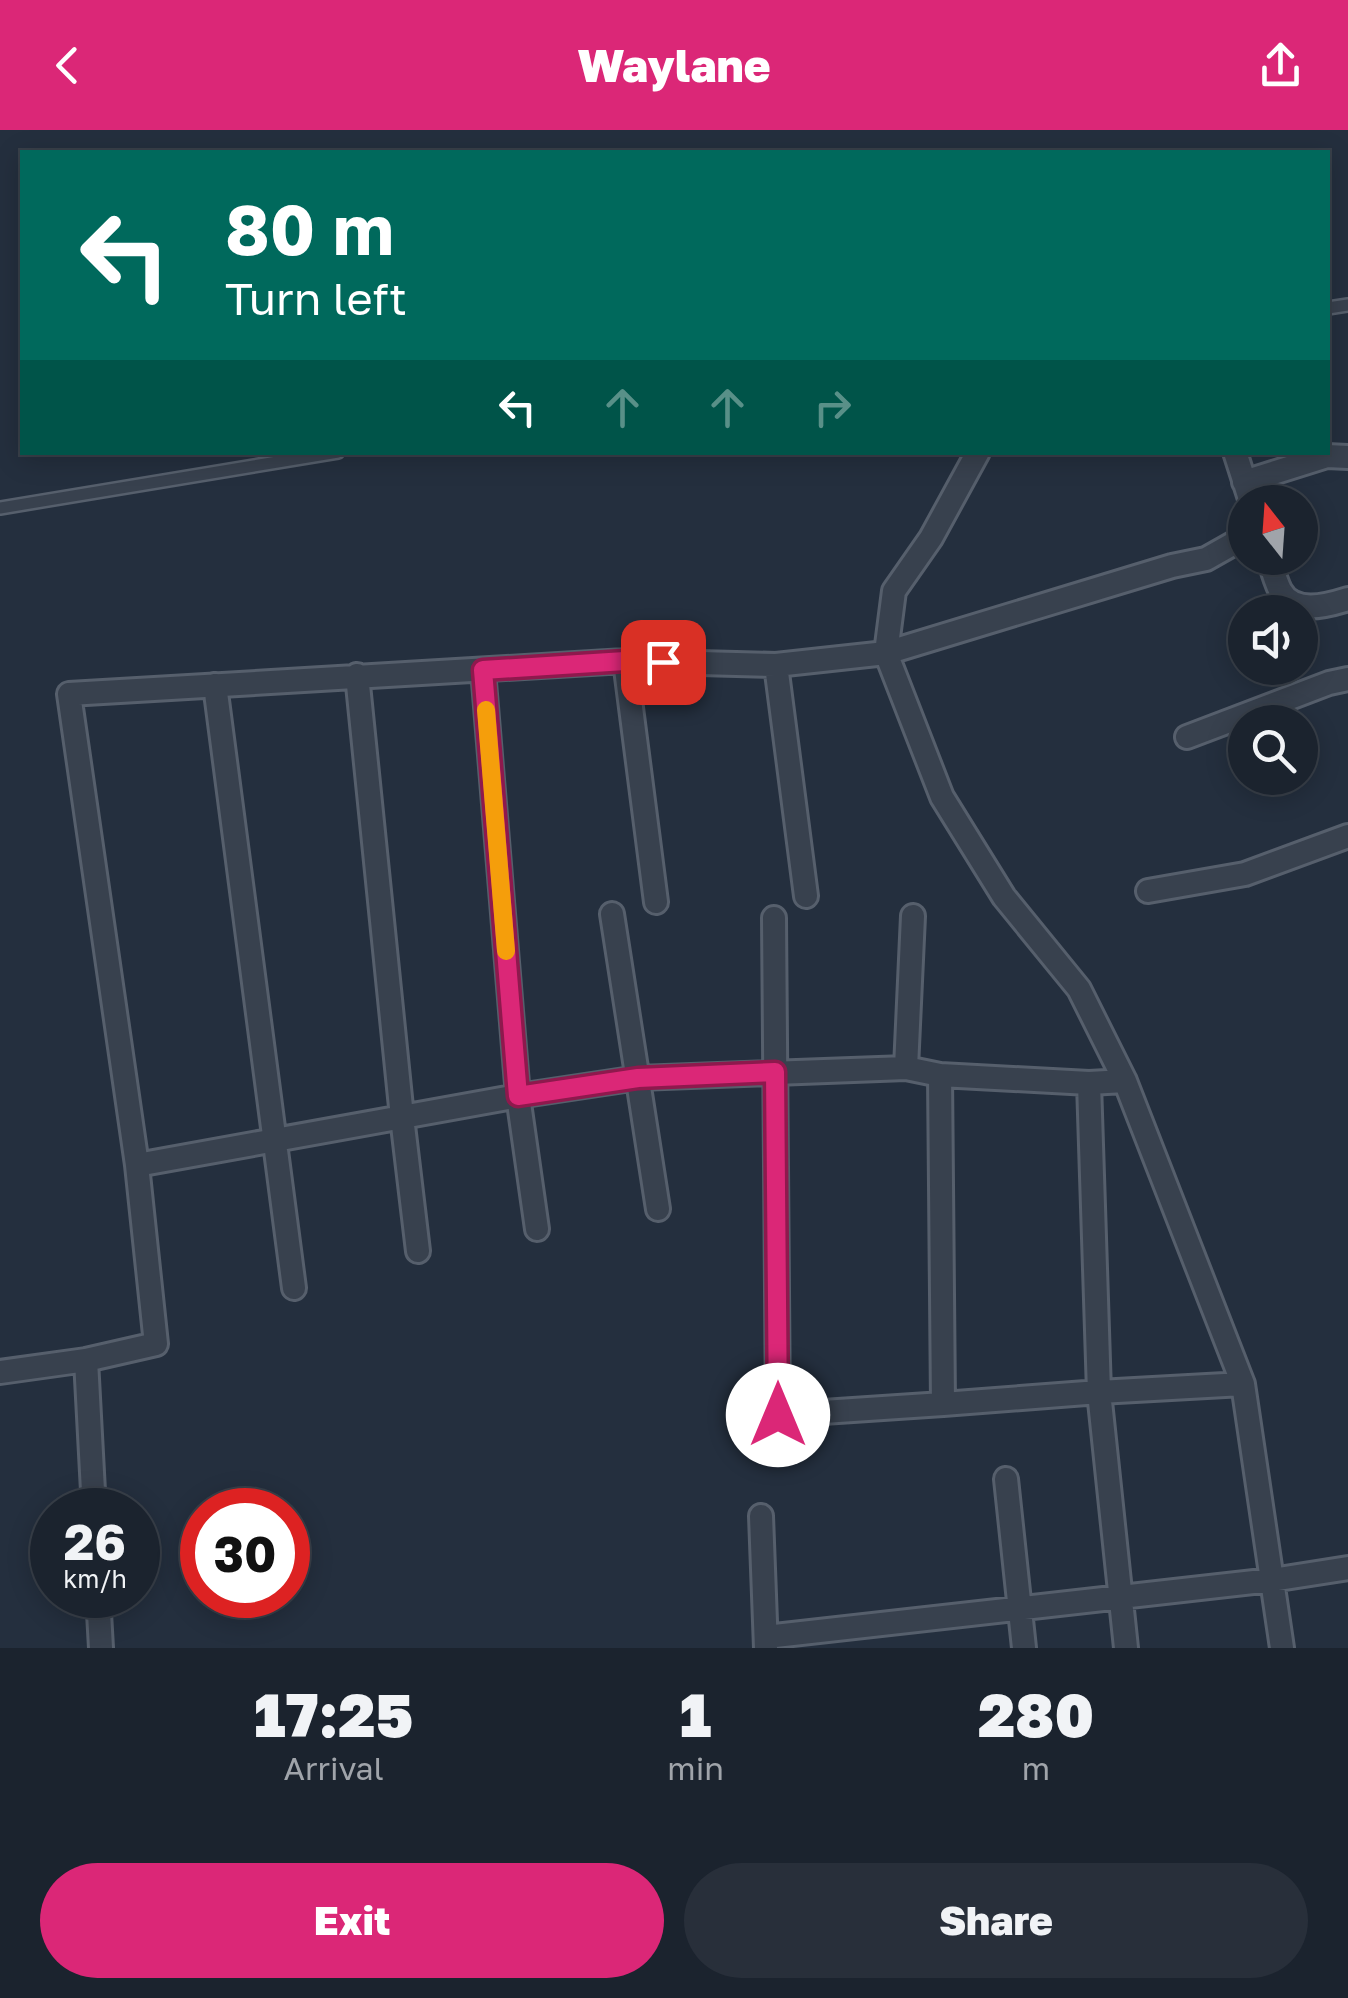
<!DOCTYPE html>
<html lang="en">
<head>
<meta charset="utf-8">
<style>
	body { margin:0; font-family:"Golos Text",sans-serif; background:#282f3a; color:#f1f3f6; height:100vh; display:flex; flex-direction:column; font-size:38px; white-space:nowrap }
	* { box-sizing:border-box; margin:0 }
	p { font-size:32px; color:#a0a4aa }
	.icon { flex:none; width:55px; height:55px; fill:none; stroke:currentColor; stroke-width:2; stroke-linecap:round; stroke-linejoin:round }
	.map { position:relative; height:1518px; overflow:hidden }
	.side { display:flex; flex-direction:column; background:#1b232e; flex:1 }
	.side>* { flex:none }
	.guide { position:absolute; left:20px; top:20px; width:1310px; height:305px; border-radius:0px; box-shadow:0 5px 25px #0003,0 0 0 2px #39404a; background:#00695c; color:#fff; overflow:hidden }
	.needle { width:65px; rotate:343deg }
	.buttons { position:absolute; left:1228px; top:355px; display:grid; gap:20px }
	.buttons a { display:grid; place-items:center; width:90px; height:90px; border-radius:50%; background:#1b232e; box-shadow:0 5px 25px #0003,0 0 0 2px #39404a; font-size:50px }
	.speed { position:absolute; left:30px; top:1358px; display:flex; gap:20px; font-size:50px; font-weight:700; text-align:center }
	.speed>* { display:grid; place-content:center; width:130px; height:130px; border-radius:50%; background:#1b232e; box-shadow:0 5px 25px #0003,0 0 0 2px #39404a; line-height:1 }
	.speed small { font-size:25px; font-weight:400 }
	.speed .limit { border:15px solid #d22; background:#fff; color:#111 }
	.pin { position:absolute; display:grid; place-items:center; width:85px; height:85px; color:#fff; margin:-42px; border-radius:20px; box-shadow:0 5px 15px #0006 }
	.me { position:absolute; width:110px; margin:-55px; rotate:0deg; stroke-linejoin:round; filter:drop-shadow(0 0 8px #0008) }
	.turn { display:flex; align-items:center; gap:35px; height:210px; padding:0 40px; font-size:45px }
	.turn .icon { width:130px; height:130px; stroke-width:2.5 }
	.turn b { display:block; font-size:70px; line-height:85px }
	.lanes { display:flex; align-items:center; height:95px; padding:0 40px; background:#0003; justify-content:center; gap:50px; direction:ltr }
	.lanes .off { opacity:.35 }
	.eta { display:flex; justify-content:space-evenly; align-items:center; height:170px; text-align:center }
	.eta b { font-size:60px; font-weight:800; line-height:70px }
	.primary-button { display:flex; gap:20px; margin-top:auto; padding:20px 40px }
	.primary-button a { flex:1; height:115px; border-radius:60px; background:#db2777; color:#fff; font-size:40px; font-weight:800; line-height:115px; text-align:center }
	.primary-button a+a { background:#282f3a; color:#f1f3f6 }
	header { display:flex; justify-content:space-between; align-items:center; height:130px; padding:0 40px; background:#db2777; color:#fff; font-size:45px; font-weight:800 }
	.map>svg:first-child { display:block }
</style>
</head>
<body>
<header><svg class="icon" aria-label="back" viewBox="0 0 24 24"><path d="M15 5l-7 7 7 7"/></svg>Waylane<svg class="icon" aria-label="share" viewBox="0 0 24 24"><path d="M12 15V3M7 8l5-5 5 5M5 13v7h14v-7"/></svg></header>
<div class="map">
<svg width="1348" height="1518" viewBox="0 0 1348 1518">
	<rect width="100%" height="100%" fill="#242f3e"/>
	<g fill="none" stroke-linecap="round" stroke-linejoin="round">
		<defs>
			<path id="lane" d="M1328 178 1348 175
				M0 378 338 322"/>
			<path id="street" d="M978 322 931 408 894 461 886 523 942 667 1004 767 1079 859 1125 951 1243 1254 1282 1518
				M1235 322 1251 372
				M1244 352 1327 326 1348 327
				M1269 428C1272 438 1275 450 1280 460 1293 485 1326 476 1348 469
				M625 531 656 772
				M776 535 806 766
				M483 540 518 966 537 1099
				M357 545 402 987 418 1121
				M215 555 294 1158
				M1187 607 1329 553 1348 549
				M1148 761 1245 744 1348 706
				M612 784 658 1079
				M774 788 778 1285 943 1274 940 945
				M906 938 913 786
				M1089 953 1099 1262 1126 1518
				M137 1035 69 564 625 531 776 535 886 523 1172 436 1206 429 1245 407
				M86 1230 94 1380
				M0 1242 86 1230 156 1214 137 1035 518 966 638 948 906 938 940 945 1089 953 1125 951
				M943 1274 1099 1262 1243 1254
				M1006 1349 1024 1518
				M761 1386 766 1518
				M98 1465 101 1518
				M766 1507 1272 1450 1348 1438"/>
		</defs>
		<use href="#lane" stroke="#565f6c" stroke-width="16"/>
		<use href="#street" stroke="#565f6c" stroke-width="28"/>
		<use href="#lane" stroke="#38414e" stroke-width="11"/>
		<use href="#street" stroke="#38414e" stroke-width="22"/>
	</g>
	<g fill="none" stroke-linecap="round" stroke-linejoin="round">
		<defs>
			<path id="route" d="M663 532 625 531 483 540 518 966 638 948 775 942 778 1285"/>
		</defs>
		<use href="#route" stroke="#8e194d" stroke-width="25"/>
		<use href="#route" stroke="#db2777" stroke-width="18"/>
		<path stroke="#f59e0b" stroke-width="18" d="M486 580 506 821"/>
	</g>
</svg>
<div class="buttons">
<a><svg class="needle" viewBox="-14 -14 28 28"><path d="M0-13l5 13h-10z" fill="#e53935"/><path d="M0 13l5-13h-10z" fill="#a0a4aa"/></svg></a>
<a><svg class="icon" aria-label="sound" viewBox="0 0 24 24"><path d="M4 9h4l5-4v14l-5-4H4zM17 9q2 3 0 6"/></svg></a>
<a><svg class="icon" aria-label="search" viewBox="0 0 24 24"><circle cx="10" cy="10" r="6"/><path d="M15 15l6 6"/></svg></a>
</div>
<div class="speed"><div>26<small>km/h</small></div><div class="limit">30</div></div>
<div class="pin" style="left:663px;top:532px;background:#d93025"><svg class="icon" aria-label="arrive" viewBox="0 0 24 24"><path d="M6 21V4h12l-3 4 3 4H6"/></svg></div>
<svg class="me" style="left:778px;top:1285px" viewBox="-20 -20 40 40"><circle r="19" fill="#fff"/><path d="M0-13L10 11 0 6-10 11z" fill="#db2777"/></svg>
<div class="guide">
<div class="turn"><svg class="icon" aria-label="left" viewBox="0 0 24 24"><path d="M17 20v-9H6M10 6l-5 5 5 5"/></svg><div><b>80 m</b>Turn left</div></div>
<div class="lanes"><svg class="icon" aria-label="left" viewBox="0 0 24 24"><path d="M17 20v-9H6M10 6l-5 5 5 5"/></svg><svg class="icon off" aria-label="ahead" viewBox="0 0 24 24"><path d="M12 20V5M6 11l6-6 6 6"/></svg><svg class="icon off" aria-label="ahead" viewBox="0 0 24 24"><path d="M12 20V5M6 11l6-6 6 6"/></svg><svg class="icon off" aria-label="right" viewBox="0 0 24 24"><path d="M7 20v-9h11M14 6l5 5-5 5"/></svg></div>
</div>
</div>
<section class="side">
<div class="eta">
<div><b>17:25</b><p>Arrival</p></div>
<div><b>1</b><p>min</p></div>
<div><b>280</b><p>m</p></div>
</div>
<div class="primary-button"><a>Exit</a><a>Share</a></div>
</section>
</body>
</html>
